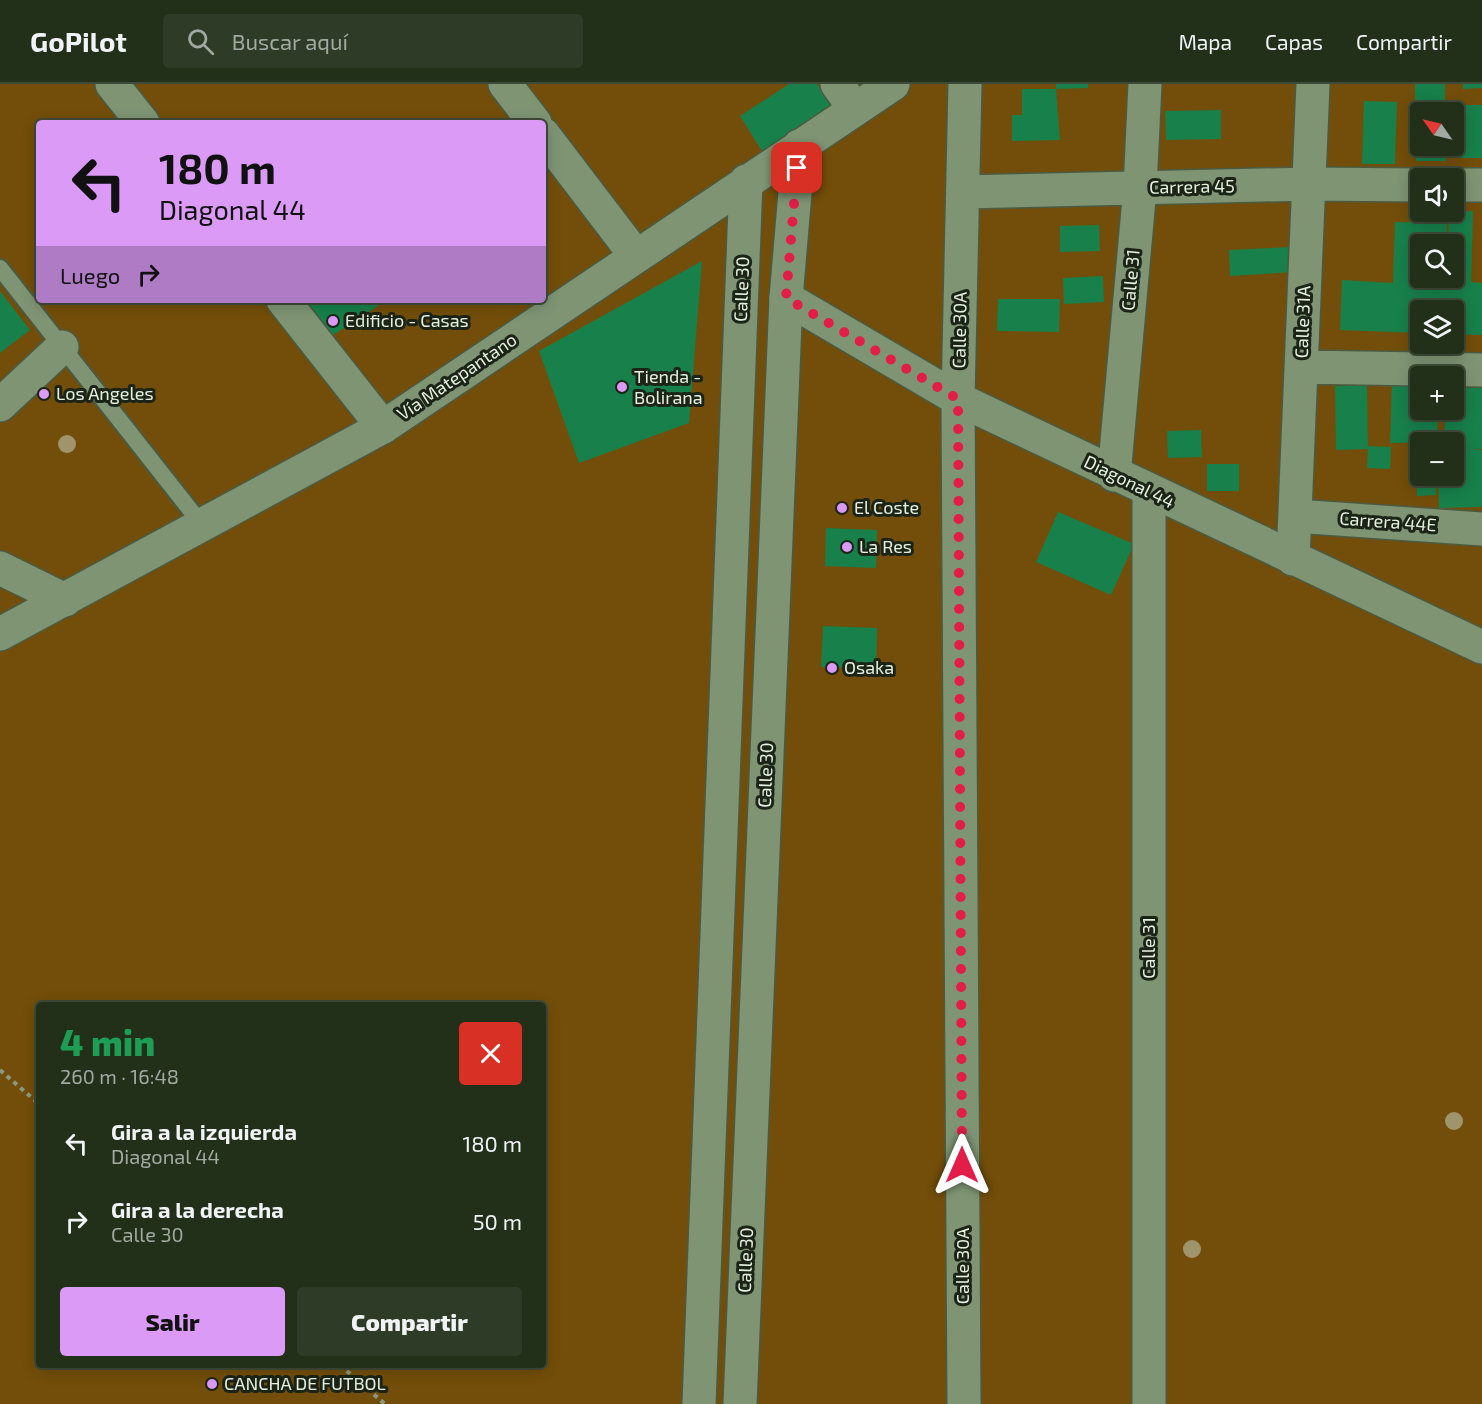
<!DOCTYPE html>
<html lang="es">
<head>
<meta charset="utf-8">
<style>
	body { margin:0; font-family:"Exo 2",sans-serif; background:#2e3c27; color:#f1f3f6; height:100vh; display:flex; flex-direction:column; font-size:22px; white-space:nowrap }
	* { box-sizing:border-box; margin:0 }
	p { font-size:20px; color:#a2a9a2 }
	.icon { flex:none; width:33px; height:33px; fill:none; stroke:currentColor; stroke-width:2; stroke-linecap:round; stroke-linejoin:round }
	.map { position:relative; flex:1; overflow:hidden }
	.side { position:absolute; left:36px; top:918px; width:510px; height:366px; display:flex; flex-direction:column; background:#22301a; border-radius:6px; box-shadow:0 3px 15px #0003,0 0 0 2px #3f4b39 }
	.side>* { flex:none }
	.guide { position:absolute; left:36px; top:36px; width:510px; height:183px; border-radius:6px; box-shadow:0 3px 15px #0003,0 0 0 2px #3f4b39; background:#da9af6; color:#111; overflow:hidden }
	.needle { width:39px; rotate:304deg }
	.controls { position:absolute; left:1410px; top:18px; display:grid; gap:12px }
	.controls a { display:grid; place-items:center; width:54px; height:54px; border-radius:6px; background:#22301a; box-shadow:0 3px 15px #0003,0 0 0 2px #3f4b39; font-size:30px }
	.pin { position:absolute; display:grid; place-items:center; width:51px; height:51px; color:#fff; margin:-26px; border-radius:12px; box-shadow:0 3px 9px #0006 }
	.me { position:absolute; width:66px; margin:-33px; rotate:0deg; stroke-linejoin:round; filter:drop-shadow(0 0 4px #0008) }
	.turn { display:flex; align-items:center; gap:21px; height:126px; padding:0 24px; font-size:27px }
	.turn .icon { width:78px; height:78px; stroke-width:2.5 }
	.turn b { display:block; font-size:42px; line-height:51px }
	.then { display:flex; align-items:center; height:57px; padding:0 24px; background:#0003; gap:12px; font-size:22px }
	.round { display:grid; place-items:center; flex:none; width:63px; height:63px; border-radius:6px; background:#2e3c27 }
	.head { display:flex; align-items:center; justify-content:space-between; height:102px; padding:0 24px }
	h1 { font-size:36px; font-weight:800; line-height:45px; color:#1e9e55 }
	.cta { display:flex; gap:12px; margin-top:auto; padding:12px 24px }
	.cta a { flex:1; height:69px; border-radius:6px; background:#da9af6; color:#111; font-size:24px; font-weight:800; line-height:69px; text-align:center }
	.cta a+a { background:#2e3c27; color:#f1f3f6 }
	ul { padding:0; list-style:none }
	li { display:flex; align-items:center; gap:18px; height:78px; padding:0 24px }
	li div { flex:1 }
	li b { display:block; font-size:22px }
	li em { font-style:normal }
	header { display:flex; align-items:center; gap:36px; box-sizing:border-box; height:84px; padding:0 30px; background:#22301a; border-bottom:2px solid #3f4b39 }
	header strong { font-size:28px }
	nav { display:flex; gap:33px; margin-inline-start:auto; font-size:21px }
	.search { width:420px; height:54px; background:#2e3c27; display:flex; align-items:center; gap:15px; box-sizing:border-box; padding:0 21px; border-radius:6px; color:#a2a9a2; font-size:22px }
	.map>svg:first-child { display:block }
</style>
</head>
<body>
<header>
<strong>GoPilot</strong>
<div class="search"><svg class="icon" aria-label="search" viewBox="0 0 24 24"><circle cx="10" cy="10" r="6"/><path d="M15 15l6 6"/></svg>Buscar aquí</div>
<nav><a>Mapa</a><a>Capas</a><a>Compartir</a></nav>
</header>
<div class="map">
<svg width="1482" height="1320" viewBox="0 0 1482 1320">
	<rect width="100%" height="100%" fill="#2e4023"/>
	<path fill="#734e0a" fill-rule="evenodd" d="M0 0H1482V1320H0ZM1420 28H1454V62H1420ZM39 39H543V216H39ZM1420 94H1454V128H1420ZM1420 160H1454V194H1420ZM1420 226H1454V260H1420ZM1420 292H1454V326H1420ZM1420 358H1454V392H1420ZM39 921H543V1281H39Z"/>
	<path fill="#17804b" d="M789 0H817L836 31 767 75 740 32Z
		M1056 0H1088V4L1056 5Z
		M1415 0H1445V28H1420V62H1445L1446 77H1416Z
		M1463 0H1482V4L1463 5Z
		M1022 5H1056L1060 56 1012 57V31H1022Z
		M1364 17 1397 18 1395 80H1362Z
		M1457 21H1482V74H1458Z
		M1221 26V55L1166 56 1165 27Z
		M1473 127 1471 198 1482 199V251L1454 250V226H1420V249L1340 246 1342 196 1393 199 1395 138 1447 139 1446 160H1420V194H1444V200L1412 198 1414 162 1411 200 1447 201 1446 194H1454V160H1448L1449 128Z
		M1099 141 1100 167 1060 168V142Z
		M1292 163 1294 188 1230 192 1229 166Z
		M702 177 689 339 579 379 539 267Z
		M1103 192 1104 218 1064 220 1063 194Z
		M0 207 30 246 0 269Z
		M998 215H1060L1059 248 997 247Z
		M297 216H387L324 257Z
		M1392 299 1415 300V303H1420V326H1438L1437 358 1390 359Z
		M1367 301 1368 362 1391 363 1390 385 1367 384 1368 365 1336 366 1335 302Z
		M1454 304H1482V365L1454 363V358H1444L1445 326H1454Z
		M1201 346 1202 373 1168 374 1167 347Z
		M1471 364 1482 366V423L1439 424 1438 392H1454V365Z
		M1416 367H1420V392H1436V411L1417 412Z
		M1207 380H1239V407H1207Z
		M1058 428 1134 460 1111 511 1036 478Z
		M826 444 877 446 876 484 825 482Z
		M823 542 877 544 876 585 821 583Z"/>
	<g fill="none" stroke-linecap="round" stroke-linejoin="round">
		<defs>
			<path id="lane" d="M0 184 203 442"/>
			<path id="street" d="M112 0 143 39
				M505 0 535 39
				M837 0 855 25
				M543 50 636 172
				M1454 101H1482
				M963 108 1309 100 1420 101
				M786 214 958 315 1482 563
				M283 216 383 343
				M1301 283 1482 286
				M0 321 62 263
				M1114 391 1140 104 1145 0
				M1149 407V1320
				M1295 432 1482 445
				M1293 475 1313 0
				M0 484 65 516
				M964 1320 958 315 965 0"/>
			<path id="secondary" d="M0 550 383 343 893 0
				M699 1320 746 97
				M740 1320 786 214 799 62"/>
		</defs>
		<use href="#lane" stroke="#4b5b42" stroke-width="20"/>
		<use href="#street" stroke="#4b5b42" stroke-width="36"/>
		<use href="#secondary" stroke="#4b5b42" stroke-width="36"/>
		<path stroke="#8a9982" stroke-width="4" stroke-dasharray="4.5 4.5" stroke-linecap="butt" d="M0 986 39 1020
			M340 1281 385 1320"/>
		<use href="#lane" stroke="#7e9473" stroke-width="16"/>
		<use href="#street" stroke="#7e9473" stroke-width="33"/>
		<use href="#secondary" stroke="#7e9473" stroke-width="33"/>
	</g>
	<g fill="#9f946c">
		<circle cx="67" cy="360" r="9"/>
		<circle cx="1454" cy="1037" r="9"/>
		<circle cx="1192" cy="1165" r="9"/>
	</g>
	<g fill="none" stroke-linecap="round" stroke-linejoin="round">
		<path stroke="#e11d48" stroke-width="10" stroke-dasharray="0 18" d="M797 84 786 214 958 315 962 1081"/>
	</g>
	<g fill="#da9af6" stroke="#1b2417" stroke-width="2">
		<circle cx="333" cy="237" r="6"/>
		<circle cx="622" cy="303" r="6"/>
		<circle cx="44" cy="310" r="6"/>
		<circle cx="842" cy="424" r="6"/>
		<circle cx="847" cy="463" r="6"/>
		<circle cx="832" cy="584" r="6"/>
		<circle cx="212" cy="1300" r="6"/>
	</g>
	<g text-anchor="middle" stroke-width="6" stroke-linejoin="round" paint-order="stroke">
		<g font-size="18" fill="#e5f0df" stroke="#1b2417">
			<text transform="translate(1192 103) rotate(-1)" y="6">Carrera 45</text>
			<text transform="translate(1131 196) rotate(-85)" y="6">Calle 31</text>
			<text transform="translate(742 205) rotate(-88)" y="6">Calle 30</text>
			<text transform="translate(1303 238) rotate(-88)" y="6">Calle 31A</text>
			<text transform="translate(960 246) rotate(-89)" y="6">Calle 30A</text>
			<text transform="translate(457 293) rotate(-34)" y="6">Vía Matepantano</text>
			<text transform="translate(1129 398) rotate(26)" y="6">Diagonal 44</text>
			<text transform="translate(1388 438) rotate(4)" y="6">Carrera 44E</text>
			<text transform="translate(766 691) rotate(-88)" y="6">Calle 30</text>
			<text transform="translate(1149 864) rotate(-90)" y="6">Calle 31</text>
			<text transform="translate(746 1176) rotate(-88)" y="6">Calle 30</text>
			<text transform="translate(963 1182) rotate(-90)" y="6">Calle 30A</text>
		</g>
		<g font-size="18" fill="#e5f0df" stroke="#1b2417" text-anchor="start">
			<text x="345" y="243">Edificio - Casas</text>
			<text x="634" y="299">Tienda -<tspan x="634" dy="21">Bolirana</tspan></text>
			<text x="56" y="316">Los Angeles</text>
			<text x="854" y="430">El Coste</text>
			<text x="859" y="469">La Res</text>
			<text x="844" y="590">Osaka</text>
			<text x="224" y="1306">CANCHA DE FUTBOL</text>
		</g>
	</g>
</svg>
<div class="controls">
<a><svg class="needle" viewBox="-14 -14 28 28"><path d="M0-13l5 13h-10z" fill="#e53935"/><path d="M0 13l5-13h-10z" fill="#a2a9a2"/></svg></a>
<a><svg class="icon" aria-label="sound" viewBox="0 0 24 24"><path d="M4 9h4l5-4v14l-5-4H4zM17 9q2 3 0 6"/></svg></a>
<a><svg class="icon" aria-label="search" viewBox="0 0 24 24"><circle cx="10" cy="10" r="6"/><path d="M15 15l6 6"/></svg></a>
<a><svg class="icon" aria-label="layers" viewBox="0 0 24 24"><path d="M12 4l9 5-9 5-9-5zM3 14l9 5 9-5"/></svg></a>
<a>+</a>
<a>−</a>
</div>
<div class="pin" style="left:797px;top:84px;background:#d93025"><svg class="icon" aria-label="arrive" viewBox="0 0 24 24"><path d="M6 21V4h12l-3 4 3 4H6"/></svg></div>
<svg class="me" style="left:962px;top:1081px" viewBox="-20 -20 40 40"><path d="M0-17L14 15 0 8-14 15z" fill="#e11d48" stroke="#fff" stroke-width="4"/></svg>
<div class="guide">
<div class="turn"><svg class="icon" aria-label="left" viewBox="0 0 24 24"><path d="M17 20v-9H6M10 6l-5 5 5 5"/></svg><div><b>180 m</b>Diagonal 44</div></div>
<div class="then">Luego<svg class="icon" aria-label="right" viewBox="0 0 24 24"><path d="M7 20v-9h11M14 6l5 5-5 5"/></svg></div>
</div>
<section class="side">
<div class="head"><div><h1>4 min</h1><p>260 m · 16:48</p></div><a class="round" style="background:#d93025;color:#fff"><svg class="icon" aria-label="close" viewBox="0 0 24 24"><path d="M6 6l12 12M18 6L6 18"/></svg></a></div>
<ul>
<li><svg class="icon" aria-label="left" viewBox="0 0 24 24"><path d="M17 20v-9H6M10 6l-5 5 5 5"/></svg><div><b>Gira a la izquierda</b><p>Diagonal 44</p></div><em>180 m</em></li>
<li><svg class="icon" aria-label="right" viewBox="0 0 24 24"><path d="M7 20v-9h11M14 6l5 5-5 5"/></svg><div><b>Gira a la derecha</b><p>Calle 30</p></div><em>50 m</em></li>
</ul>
<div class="cta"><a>Salir</a><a>Compartir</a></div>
</section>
</div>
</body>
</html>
